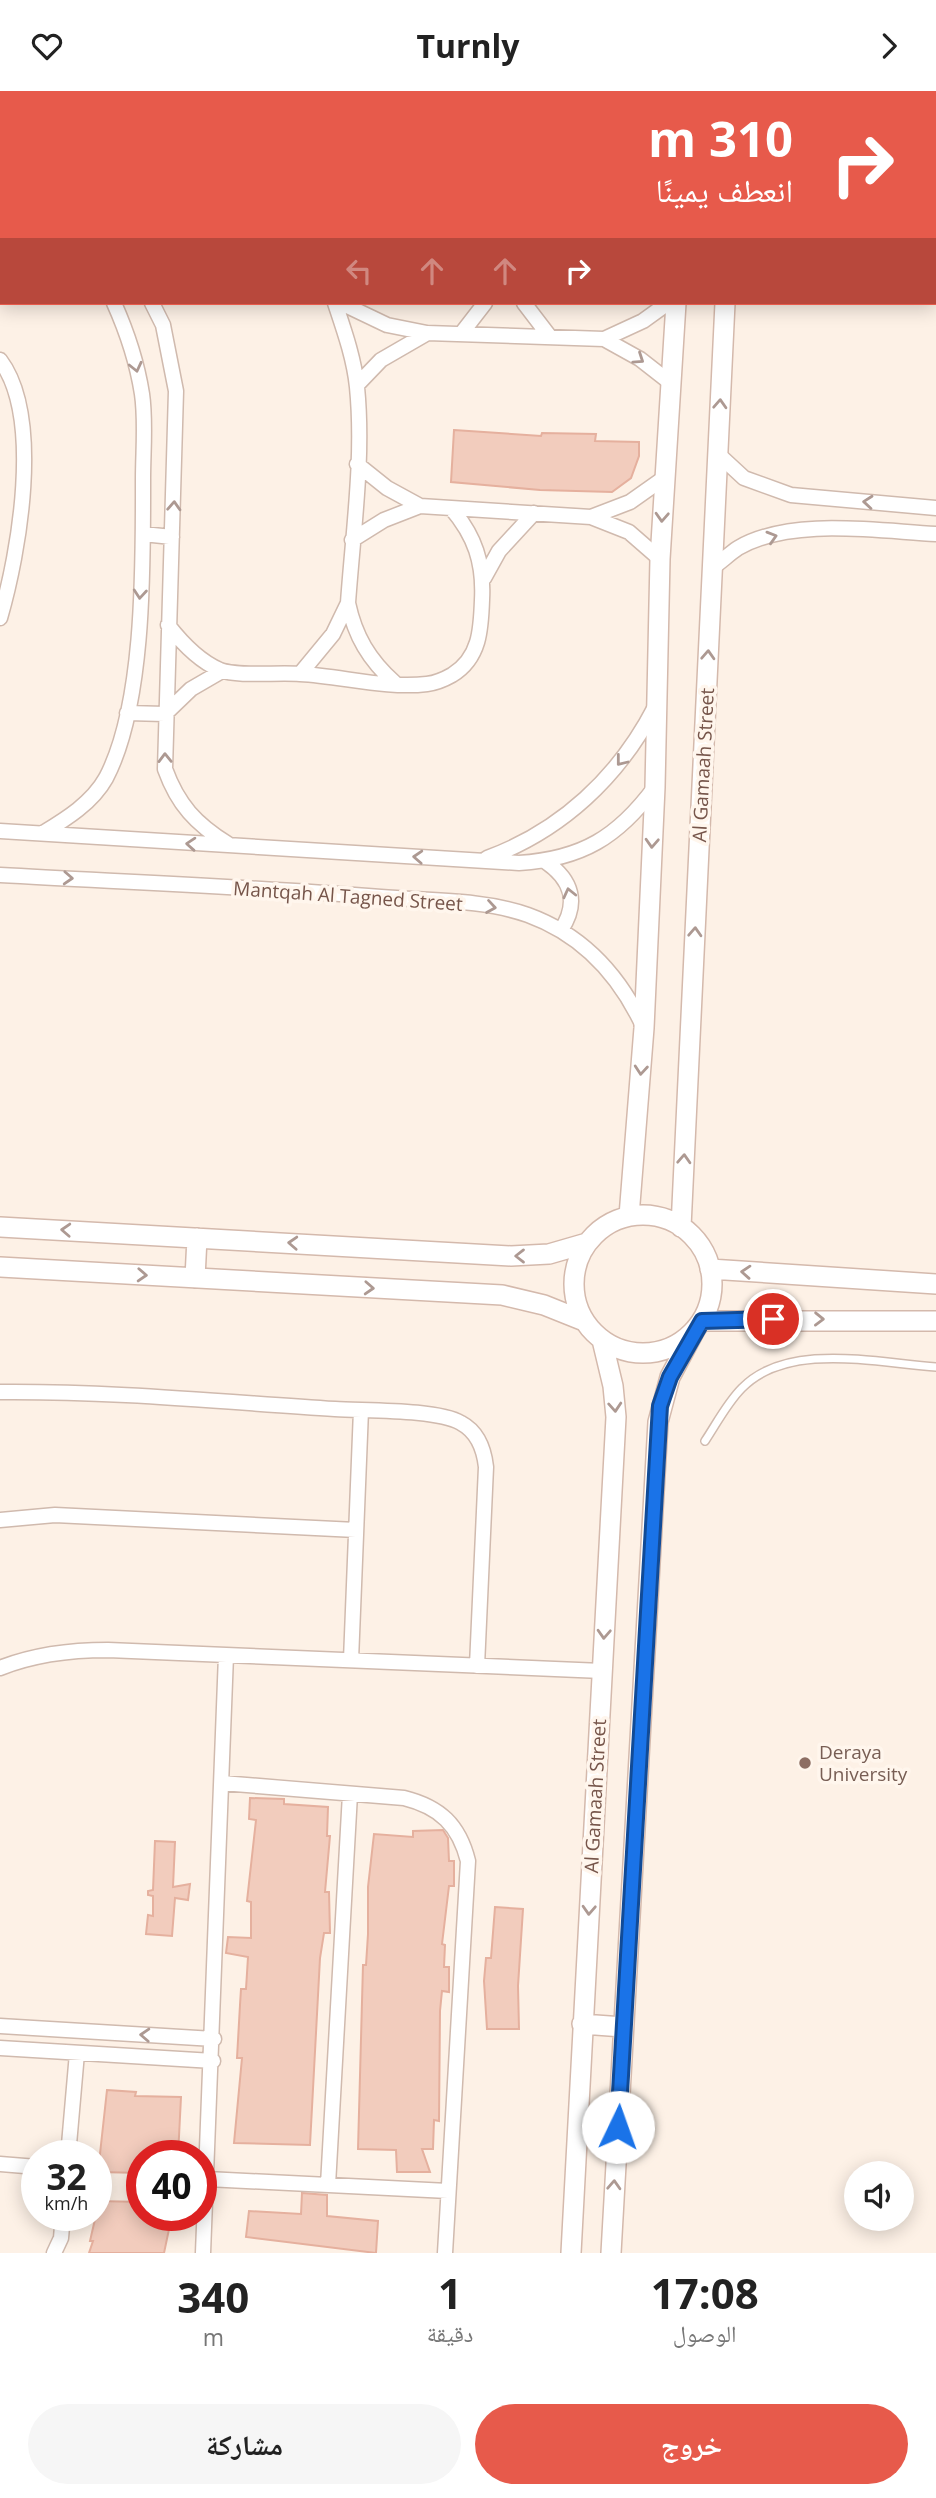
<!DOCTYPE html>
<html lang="ar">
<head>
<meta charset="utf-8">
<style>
	body { margin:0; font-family:"Open Sans","Noto Naskh Arabic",sans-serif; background:#f6f6f6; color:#222; direction:rtl; height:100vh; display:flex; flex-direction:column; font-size:26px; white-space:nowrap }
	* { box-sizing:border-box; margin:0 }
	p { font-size:23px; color:#767676 }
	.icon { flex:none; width:38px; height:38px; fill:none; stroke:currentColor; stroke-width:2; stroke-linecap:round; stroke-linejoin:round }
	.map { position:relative; height:2162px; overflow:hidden; direction:ltr }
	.drawer { display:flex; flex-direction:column; background:#fff; flex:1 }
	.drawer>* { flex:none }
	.hud { position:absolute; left:0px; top:0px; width:936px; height:214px; box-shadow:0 4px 18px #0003; direction:rtl; background:#e75a4b; color:#fff; overflow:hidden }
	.buttons { position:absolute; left:844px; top:2070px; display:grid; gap:14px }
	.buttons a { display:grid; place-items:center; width:70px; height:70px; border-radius:50%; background:#fff; box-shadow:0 4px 18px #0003; font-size:35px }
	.speed { position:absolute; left:21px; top:2049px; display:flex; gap:14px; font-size:35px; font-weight:700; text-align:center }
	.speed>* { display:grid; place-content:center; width:91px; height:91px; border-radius:50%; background:#fff; box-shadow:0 4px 18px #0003; line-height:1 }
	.speed small { font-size:18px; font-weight:400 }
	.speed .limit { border:10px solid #d22; background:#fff; color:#111 }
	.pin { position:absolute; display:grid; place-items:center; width:60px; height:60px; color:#fff; margin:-30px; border:4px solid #fff; border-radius:50%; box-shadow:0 2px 7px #0007 }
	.me { position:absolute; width:77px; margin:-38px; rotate:3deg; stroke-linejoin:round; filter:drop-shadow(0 0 5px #0008) }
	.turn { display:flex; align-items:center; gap:24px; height:147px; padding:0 28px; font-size:32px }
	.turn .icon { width:91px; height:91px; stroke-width:2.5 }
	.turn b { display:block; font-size:49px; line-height:60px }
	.lanes { display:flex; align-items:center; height:66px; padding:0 28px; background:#0003; justify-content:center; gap:35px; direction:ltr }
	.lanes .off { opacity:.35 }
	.eta { display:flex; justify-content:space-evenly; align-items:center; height:119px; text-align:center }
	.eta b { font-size:42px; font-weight:700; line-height:49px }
	.cta { display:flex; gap:14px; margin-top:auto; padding:14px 28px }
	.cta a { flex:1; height:80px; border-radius:42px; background:#e75a4b; color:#fff; font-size:28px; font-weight:700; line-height:80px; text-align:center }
	.cta a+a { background:#f6f6f6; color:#222 }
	header { display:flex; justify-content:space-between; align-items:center; height:91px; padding:0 28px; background:#fff; font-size:32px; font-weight:700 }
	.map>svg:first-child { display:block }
</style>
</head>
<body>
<header><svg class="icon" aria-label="forward" viewBox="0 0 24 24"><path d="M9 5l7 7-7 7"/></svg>Turnly<svg class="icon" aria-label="heart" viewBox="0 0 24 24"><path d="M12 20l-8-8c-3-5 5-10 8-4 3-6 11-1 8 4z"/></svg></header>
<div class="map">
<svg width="936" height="2162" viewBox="0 0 936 2162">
	<rect width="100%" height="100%" fill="#fdf1e6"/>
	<path fill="#f2ccbd" stroke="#e5b09e" stroke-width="2" d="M454 339 541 345 542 342 596 343 595 350 639 351V365L631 387 612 401 540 399 451 391Z
		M250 1707 284 1708V1713L328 1716 327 1745H330L325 1801H329L330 1842H324L320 1867 310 2054 234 2052 242 1967H237L240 1914 241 1898H246L248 1866 226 1862 228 1846 251 1847V1811L247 1810 256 1729 249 1728Z
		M443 1739 448 1747 449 1770H454V1795H449L442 1853 445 1854 444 1876H449V1901L442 1900 440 1920 439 2030 434 2029 433 2058H422L430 2081H397L396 2059 358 2058 363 1874H366L368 1843V1796L374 1743 413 1746V1740Z
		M155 1750 175 1751 173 1796 190 1793 188 1809 175 1807 172 1845 146 1843 148 1824 153 1825V1805L148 1804V1800L153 1799Z
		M495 1816 523 1818 518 1895 519 1938H487L484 1890 486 1867H491Z
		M107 1999 136 2001 135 2005 181 2006 178 2065H142V2082L98 2081Z
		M302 2102 327 2104V2125L378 2130 376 2162 246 2146 249 2120 301 2123Z
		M96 2110 142 2111V2124H172L164 2162H89L93 2150H90L96 2124Z"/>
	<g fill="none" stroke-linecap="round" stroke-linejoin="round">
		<defs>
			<path id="lane" d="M705 1350C717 1332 727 1312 742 1297 788 1250 877 1272 936 1276"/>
			<path id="street" d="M213 0 214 2
				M31 2 32 0
				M0 33 2 35
				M0 79 2 81
				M152 212 163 234 176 300 165 678C178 714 196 733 228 753
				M335 212C344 239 354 267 357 296 364 366 353 441 348 512 355 545 369 569 395 592
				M341 212 387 234 427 242 604 248 643 230 668 212
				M524 212 550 246
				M461 243 485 212
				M604 248 640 268 672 293
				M0 269C43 326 19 462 0 527
				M357 294 381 269 426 243
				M718 363 744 387 791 404 936 417
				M357 373 387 397 420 415 591 426 629 441 660 468
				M591 426 630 411 664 387
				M143 443 172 446
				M352 449 384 429 420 415
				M712 477C721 471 729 463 738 457 791 426 877 440 936 443
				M484 487 499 460 534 422
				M168 534C182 552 199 570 220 579 239 586 278 581 300 583 341 585 386 598 427 593 435 592 445 588 452 584 480 567 481 538 482 509 484 472 475 445 451 417
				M300 583 333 543 348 512
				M127 622 165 623 191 598 222 580
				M0 740 519 772C582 768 618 746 655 696
				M43 742C66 728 92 712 106 687 145 613 143 472 143 388 143 360 146 330 142 303 137 271 127 241 114 212
				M487 767C561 740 619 686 655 616
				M546 771C572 789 579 812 561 839
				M0 784C127 791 254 796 381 806 429 810 483 808 528 824 583 844 619 884 643 935
				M0 1301C111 1300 224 1311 335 1318 366 1320 437 1318 461 1332 478 1341 484 1358 486 1376L477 1575
				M0 1429 55 1424 356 1439
				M351 1569 361 1319
				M0 1577C35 1563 70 1559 108 1559L602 1580
				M222 1692 404 1707C440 1716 459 1734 468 1770L445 2162
				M0 1935 214 1948
				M0 1957 213 1970
				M68 2065 77 1962
				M0 2073 37 2076
				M207 2088 448 2100
				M328 2094 350 1703
				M54 2162 61 2147 63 2124
				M203 2162 226 1564"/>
			<path id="secondary" d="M683 2V0
				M735 2V0
				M574 1193a69 69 0 1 1 138 0a69 69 0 1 1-138 0Z
				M629 1125 644 937 655 696 660 468 676 212
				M0 1136 511 1165 549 1163 587 1152
				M681 1136 725 212
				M0 1176 502 1204 544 1214 584 1230
				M710 1178 936 1193
				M195 1187 197 1147
				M702 1230H936
				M582 1933 623 1936
				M571 2162 616 1326 613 1295 602 1249
				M611 2162 658 1331 670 1286 696 1237"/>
		</defs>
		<use href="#lane" stroke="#d0baae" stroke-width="10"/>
		<use href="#street" stroke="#d0baae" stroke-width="17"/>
		<use href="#secondary" stroke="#d4b9ac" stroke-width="22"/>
		<use href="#lane" stroke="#fff" stroke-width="7"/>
		<use href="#street" stroke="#fff" stroke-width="14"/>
		<use href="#secondary" stroke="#fff" stroke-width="19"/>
	</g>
	<defs><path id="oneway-chevron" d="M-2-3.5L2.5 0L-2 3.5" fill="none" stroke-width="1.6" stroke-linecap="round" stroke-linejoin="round" transform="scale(1.75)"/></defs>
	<g stroke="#ad9992">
		<use href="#oneway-chevron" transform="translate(639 268) rotate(34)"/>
		<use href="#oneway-chevron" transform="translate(136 276) rotate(77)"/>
		<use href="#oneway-chevron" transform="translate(720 313) rotate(-87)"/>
		<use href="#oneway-chevron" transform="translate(868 411) rotate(-175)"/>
		<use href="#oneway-chevron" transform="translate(174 415) rotate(-87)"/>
		<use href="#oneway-chevron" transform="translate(662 426) rotate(93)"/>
		<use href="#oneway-chevron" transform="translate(772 446) rotate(-17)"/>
		<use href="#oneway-chevron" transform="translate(140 503) rotate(95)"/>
		<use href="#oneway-chevron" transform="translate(708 564) rotate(-87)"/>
		<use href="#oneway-chevron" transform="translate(165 667) rotate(-91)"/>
		<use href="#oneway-chevron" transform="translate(621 670) rotate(128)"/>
		<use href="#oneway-chevron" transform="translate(652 752) rotate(93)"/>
		<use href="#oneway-chevron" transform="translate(191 753) rotate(-176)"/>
		<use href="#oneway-chevron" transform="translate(418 766) rotate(-177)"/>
		<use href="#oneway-chevron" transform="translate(68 787) rotate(3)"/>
		<use href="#oneway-chevron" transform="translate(569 802) rotate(-103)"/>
		<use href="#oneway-chevron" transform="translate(491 816) rotate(9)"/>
		<use href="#oneway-chevron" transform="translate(695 841) rotate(-87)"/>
		<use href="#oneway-chevron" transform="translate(641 979) rotate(95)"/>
		<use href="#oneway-chevron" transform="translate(684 1068) rotate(-87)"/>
		<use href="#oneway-chevron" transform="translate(66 1139) rotate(-177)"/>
		<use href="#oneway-chevron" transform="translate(293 1152) rotate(-177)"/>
		<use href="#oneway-chevron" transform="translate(520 1165) rotate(-180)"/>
		<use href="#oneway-chevron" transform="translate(746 1181) rotate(-176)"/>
		<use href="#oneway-chevron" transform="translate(142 1184) rotate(3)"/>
		<use href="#oneway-chevron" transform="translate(369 1197) rotate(3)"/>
		<use href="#oneway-chevron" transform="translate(819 1228) rotate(1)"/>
		<use href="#oneway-chevron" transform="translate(615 1316) rotate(86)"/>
		<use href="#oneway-chevron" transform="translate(604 1543) rotate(93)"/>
		<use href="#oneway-chevron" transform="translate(589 1819) rotate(93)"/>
		<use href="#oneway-chevron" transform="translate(145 1944) rotate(-177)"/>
		<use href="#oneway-chevron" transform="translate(614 2094) rotate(-87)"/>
	</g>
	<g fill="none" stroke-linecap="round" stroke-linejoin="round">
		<defs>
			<path id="route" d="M618 2036 660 1315 670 1286 702 1230 773 1228"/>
		</defs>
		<use href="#route" stroke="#114b97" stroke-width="18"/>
		<use href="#route" stroke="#1a73e8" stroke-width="12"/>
	</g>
	<circle fill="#8d6e63" stroke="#fff6ed" stroke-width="2.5" cx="805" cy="1672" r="7"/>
	<g text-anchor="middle" stroke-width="7" stroke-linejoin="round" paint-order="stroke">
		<g font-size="19" fill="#76554a" stroke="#fff6ed">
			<text transform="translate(703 674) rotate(-87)" y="7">Al Gamaah Street</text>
			<text transform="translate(348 805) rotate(4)" y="7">Mantqah Al Tagned Street</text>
			<text transform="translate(595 1705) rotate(-87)" y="7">Al Gamaah Street</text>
		</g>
		<g font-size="19" fill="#785e54" stroke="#fff6ed" text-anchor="start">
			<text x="819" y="1668">Deraya<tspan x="819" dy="22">University</tspan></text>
		</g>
	</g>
</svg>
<div class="buttons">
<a><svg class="icon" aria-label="sound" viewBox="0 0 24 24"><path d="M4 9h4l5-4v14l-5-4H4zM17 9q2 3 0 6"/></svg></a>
</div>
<div class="speed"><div>32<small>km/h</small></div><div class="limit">40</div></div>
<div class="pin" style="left:773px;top:1228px;background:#d93025"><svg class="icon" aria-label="arrive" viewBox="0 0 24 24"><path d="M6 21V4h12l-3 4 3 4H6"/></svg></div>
<svg class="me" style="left:618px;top:2036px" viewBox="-20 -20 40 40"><circle r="19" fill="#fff"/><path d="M0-13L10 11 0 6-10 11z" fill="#1a73e8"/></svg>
<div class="hud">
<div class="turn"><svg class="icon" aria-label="right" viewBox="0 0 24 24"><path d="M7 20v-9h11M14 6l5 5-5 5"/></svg><div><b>310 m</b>انعطف يمينًا</div></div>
<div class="lanes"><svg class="icon off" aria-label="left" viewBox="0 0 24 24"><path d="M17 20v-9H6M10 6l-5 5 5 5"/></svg><svg class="icon off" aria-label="ahead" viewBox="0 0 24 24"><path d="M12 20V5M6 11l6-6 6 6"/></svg><svg class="icon off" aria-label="ahead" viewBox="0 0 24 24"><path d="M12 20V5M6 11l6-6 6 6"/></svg><svg class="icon" aria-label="right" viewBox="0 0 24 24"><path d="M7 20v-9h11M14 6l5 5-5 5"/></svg></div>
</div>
</div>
<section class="drawer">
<div class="eta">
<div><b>17:08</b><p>الوصول</p></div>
<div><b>1</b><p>دقيقة</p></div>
<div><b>340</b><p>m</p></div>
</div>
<div class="cta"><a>خروج</a><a>مشاركة</a></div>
</section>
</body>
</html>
